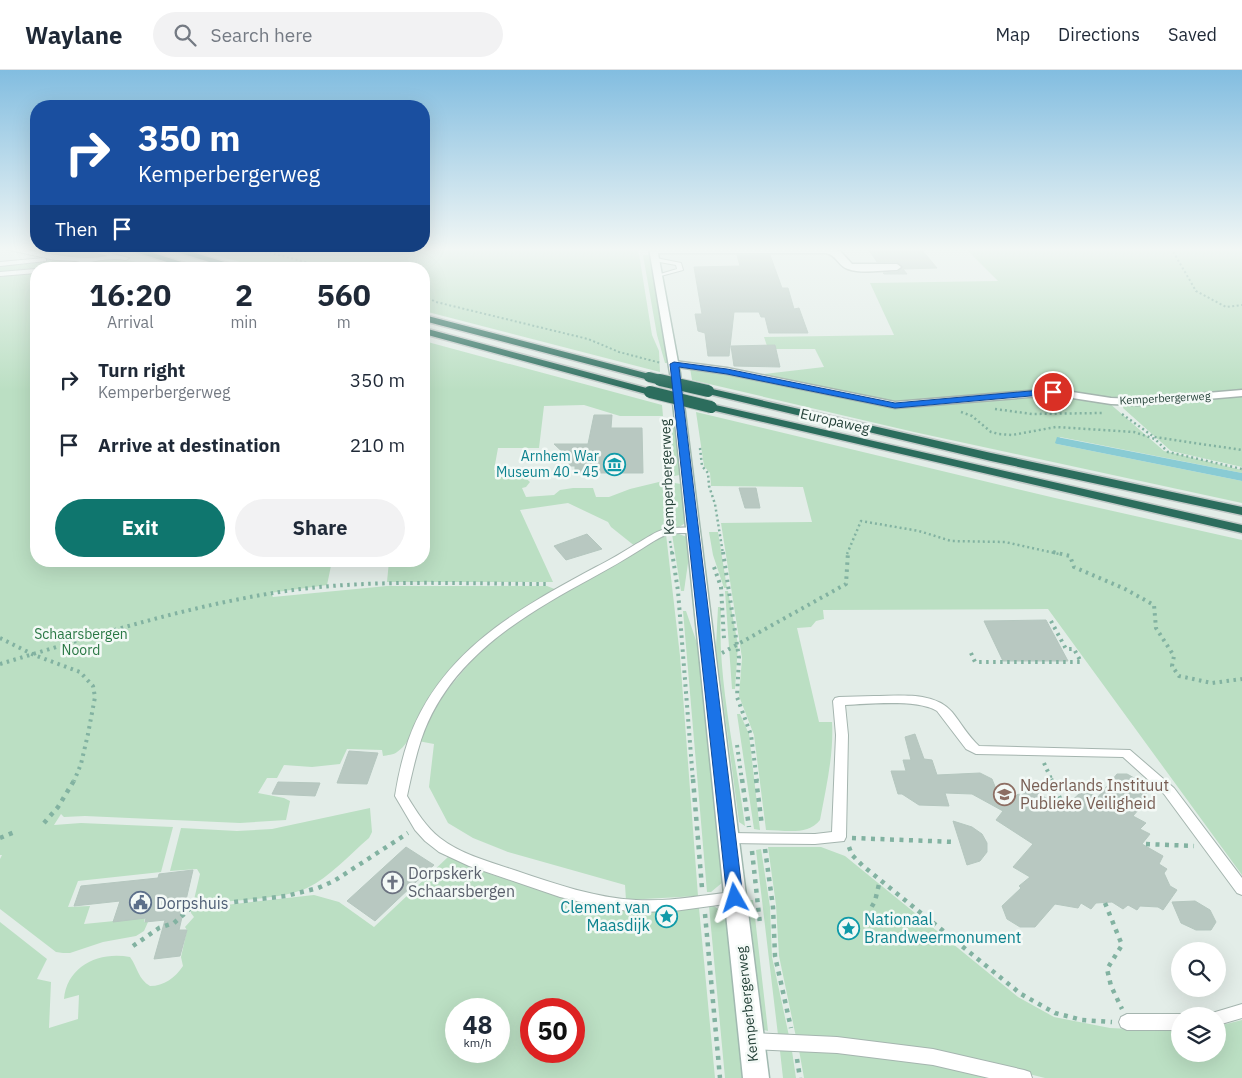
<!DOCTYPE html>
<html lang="en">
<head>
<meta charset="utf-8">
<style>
	body { margin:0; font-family:"IBM Plex Sans",sans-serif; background:#f2f2f3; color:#1f2937; height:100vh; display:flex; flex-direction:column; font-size:19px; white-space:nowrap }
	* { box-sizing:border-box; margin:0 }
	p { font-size:16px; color:#747a83 }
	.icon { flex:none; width:28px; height:28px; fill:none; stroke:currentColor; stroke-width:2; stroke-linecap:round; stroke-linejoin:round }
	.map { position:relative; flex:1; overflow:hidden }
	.side { position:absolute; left:30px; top:192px; width:400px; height:305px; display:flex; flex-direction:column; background:#fff; border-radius:20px; box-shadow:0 5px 20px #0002 }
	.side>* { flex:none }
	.top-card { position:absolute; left:30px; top:30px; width:400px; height:152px; border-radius:20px; box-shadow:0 5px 20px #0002; background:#1a4fa0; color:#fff; overflow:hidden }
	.buttons { position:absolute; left:1171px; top:872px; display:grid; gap:10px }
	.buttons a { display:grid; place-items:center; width:55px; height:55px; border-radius:50%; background:#fff; box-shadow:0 5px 20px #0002; font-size:25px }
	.speed { position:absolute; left:445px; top:928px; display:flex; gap:10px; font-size:25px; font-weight:700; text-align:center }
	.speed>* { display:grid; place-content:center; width:65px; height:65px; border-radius:50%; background:#fff; box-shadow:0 5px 20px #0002; line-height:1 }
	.speed small { font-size:12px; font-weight:400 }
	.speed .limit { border:8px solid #d22; background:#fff; color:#111 }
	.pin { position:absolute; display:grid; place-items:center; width:42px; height:42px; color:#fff; margin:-21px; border:2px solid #fff; border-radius:50%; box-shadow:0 1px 5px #0007 }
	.me { position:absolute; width:55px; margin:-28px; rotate:354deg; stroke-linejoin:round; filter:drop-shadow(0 0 4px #0008) }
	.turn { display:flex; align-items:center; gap:18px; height:105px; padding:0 25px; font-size:22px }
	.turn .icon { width:65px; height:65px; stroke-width:2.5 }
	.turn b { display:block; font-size:35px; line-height:42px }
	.then { display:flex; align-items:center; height:48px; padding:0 25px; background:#0003; gap:10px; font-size:19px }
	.eta { display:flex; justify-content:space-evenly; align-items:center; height:85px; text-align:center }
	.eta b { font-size:30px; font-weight:800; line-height:35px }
	.action { display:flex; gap:10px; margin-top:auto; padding:10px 25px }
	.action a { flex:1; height:58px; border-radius:30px; background:#0f766e; color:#fff; font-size:20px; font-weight:800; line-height:58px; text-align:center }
	.action a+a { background:#f2f2f3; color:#1f2937 }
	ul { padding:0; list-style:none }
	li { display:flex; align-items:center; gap:15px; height:65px; padding:0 25px }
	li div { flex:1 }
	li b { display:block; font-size:19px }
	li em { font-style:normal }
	header { display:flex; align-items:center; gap:30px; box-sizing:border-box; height:70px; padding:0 25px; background:#fff; border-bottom:1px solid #e0e1e3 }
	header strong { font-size:24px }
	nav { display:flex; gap:28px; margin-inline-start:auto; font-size:18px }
	.search { width:350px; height:45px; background:#f2f2f3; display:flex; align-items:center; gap:12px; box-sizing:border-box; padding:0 18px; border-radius:28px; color:#747a83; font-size:19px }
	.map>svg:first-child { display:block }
</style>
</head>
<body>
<header>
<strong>Waylane</strong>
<div class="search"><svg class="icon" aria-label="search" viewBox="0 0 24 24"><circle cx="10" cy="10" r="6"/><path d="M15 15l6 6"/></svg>Search here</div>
<nav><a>Map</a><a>Directions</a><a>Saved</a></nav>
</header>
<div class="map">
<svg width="1242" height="1008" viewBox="0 0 1242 1008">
	<rect width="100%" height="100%" fill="#e3ede8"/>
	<path fill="#bbdfc3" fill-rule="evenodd" d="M25 178H72L104 186 88 188 50 185V183Z
		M190 178H638L652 265 659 281 660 302 424 241V199H265Z
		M965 178H1242V322L1134 330 1110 329 1062 321 895 334 755 305 824 297 815 279H768L764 267 894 265 870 213 998 211Z
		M643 185H650L668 293H665L657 265Z
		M106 188 124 189 162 199H57Z
		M51 190 69 193 32 200 0 202V196Z
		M36 202V491H332L327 515 270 523 273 527 387 516H547L557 520C502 551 469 577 430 627 418 643 414 671 397 682 394 685 387 685 383 686L382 680 347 679 340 694 312 697 284 695 277 708H267L258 723 284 728 290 731 286 750 240 753 85 746 64 747 61 744 54 755 81 753 173 757 161 802 78 811 68 837 90 836 84 854 145 848 144 852H148L144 861 136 866 103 872 70 883H63L56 882 0 839V789L2 785H0V207Z
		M424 271 662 335 663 346H620L584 335 544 336 539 378H498L494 400C510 401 517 400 530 412L526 417 522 418 526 427 554 425 560 420 573 418H593L596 427H609L630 419 663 411 664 461 636 477 611 457 608 452 568 433 520 440 553 512H387L389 491H424Z
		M690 298 884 335 1053 323 1108 332 1164 381 1242 400V403L1060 367 1057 374 1242 411V433L914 362 692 310Z
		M1242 324V397L1171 381 1123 338 1124 335 1138 334Z
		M696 342 1055 428 1242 470V805L1048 539 823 540 824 549 816 551 811 557 797 558 819 652H832C834 684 826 718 820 750 808 766 784 760 766 760L754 665 739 626 742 588 721 453 812 452 803 417 711 416 710 403 704 396Z
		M668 354 674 355 680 405 668 407Z
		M668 412 681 414 685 453 678 458H671Z
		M709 462H718L727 518H724L713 485Z
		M666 464 680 586 698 826 626 830 625 815 508 782 473 768 448 753 429 717 434 674 418 671 434 636 478 583 524 545Z
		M672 464H679L687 467 689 486 684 521H681Z
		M725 521H728L738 575 735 619H732Z
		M718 537H721V540C717 609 736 687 745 756L739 752 716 577Z
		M683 541H686L699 579 723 812 711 822H707Z
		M737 644H740L749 664 760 760 754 759Z
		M370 738 372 762 369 768C349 785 330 807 307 818 282 830 222 831 193 834L200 804 197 799 170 801 181 758 237 761 272 759Z
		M768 777H821L845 786 1018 927 1054 947 1110 958 1151 960 1180 959V984H1218V956L1242 950V1008H1045L1009 999 796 967 779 886 776 835Z
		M761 779 770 837 772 887 789 966 778 965 756 780Z
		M448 787 493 805 598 837 639 842 691 837 699 838 715 1008H0V852L47 889 37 909 51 912 49 958 78 949 79 925 64 929C67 896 99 881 130 887 138 898 138 909 150 916 164 916 175 908 183 896L181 887 187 860 185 857 194 847 191 843V839L314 825 339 832 374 857ZM456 939H499V981H456ZM531 939H574V981H531Z
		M748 830H753L768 961 764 960 762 952Z
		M709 836H714L726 845 742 1008H725Z
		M799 980C867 982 934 992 1000 1008H804Z
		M780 981H792L796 1008H783Z"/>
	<path fill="#89cbd4" d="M1057 367 1242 403V411L1057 374 1055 373Z"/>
	<path fill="#b8c8c1" stroke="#b5c7bf" d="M869 180H922L937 198 903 199 907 204H884L883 203 898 202 903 197 897 192H877Z
		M737 185H770L782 218H788L794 239 799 238 808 263H769L765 247H761L759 242H734L729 286H708L705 263 698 261 695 244H702L694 197 740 196Z
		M775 275 780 297 734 296 731 276Z
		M594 345H612L611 358H642L643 403H575V396H569V388L554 374H588Z
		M739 418H756L760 438H745Z
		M587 464 602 479 566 490 554 476Z
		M1046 550 1068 591H1003L984 551Z
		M915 664 924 689 932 690 937 705 980 703 992 709 998 724 1005 719 1016 726 1018 724 1021 726 1028 718 1064 738 1082 721 1098 727 1117 704H1127L1145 714 1148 721 1135 736 1139 739 1133 746 1146 753 1140 759 1150 764 1142 774 1163 786 1159 794 1167 799 1164 803 1170 816 1177 820 1163 840 1158 837 1140 836 1137 840 1128 835 1123 839 1112 832 1096 833 1091 839 1081 833 1078 838 1055 834 1035 857H1020L1007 849 1002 836 1021 818 1019 816 1030 807 1013 797 1033 774 996 750 1003 741 972 724 945 723 949 736 919 735 902 724H898L891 701H906L903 690H911L905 667Z
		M349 681 378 683 367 714 337 713Z
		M278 712 320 713 315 726 272 724Z
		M953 751 972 757 982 764 987 773V782L980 791 967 795Z
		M406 777 434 795 375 851 347 831Z
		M193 800 179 860H187L180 886 154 889 165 850 145 852 146 848 113 852 120 831 74 836 81 816 158 808 159 804Z
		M1195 831 1210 840 1216 852 1211 860H1196L1181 853 1172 832Z"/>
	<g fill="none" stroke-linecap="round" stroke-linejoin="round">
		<defs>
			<path id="service" d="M1 178C38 178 70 193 108 186L76 178H89L129 188 126 190C102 185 73 199 47 199L80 191 55 190Z
				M44 188 46 189V191L0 196V192Z
				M656 188 681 193 683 200 657 207V205L677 199 676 195 654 191 653 190Z
				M36 199V203L0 206V202Z
				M693 457 698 460 696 462C688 464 678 462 670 464 660 466 651 473 643 478 626 489 608 499 590 509 520 547 448 590 421 670 415 689 411 707 407 726 416 741 426 757 440 768 462 785 491 792 517 801 556 814 595 828 636 830 669 832 702 825 735 822L740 824 742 828 740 832 674 841 637 842 606 838 560 827 469 796 439 782 425 771 415 760 395 726C398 707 402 689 408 671 440 581 518 539 596 497 610 490 623 482 636 474 646 469 655 461 666 459 675 457 684 458 693 457Z
				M874 626C900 626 934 621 952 642 961 653 968 666 979 676L1130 680 1174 718 1242 808V825L1237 823 1164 724 1123 687 976 684 966 679 937 641C918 629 868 634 845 635L848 665 846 767 844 771 815 774 729 773 724 772 722 768 724 764 729 763 815 764 832 762 836 665 833 631 835 628 839 627Z
				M1242 934V948L1218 955V946H1211L1212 943Z
				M1127 944H1180L1185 946H1180V960H1127L1121 957 1119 952 1121 947Z
				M753 963 837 967 933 979 1024 1000 1030 1002 1032 1008H989L933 995 837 983 753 979 747 976 745 971 747 966Z"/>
			<path id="minor" d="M651 178H830L840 181 852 194H897L901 197 897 200C882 200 861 204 848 199 838 196 838 186 826 183H654L651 182Z
				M674 291 727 298 895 332 1053 319 1111 328 1137 329 1242 320V326L1137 335 1111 334 1053 325 895 338 727 304 670 296V292Z"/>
			<path id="secondary" d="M649 178H657L680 303 769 1008H743L670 303Z"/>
			<path id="motorway" d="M123 178H138L203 199H189Z
				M164 178H179L247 199H232Z
				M424 245 653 305 655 307 649 310 424 251Z
				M424 258 654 320 656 322 650 325 646 324 424 264Z
				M708 318 991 383 1242 437V445L991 391 704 323V319Z
				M711 334 1242 455V463L707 339V335Z"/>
		</defs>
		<use href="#service" stroke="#a5b5af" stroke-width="2"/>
		<use href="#minor" stroke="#a5b5af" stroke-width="3"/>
		<use href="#secondary" stroke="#a1b9b0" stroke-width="3"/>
		<use href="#motorway" stroke="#c1c9c7" stroke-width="3"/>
		<path stroke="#82b2a1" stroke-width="2" stroke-dasharray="2 2.5" stroke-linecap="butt" d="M252 178 332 199
			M1171 178 1196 221 1226 237 1242 235
			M424 226 436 232 588 269 619 282 661 293"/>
		<path stroke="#82b2a1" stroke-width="2.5" stroke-dasharray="2 3" stroke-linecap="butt" d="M995 339 1032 344 1103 343
			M961 342 972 346 991 362 999 364 1012 365 1056 357 1134 362 1155 369 1168 382 1242 399
			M1122 344 1154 367 1242 380
			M666 356 667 453
			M700 378 702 396 708 403 709 416 715 434 723 484
			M670 471 672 484
			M847 484 861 451 919 461 951 471 1005 472 1059 484"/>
		<path stroke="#82b2a1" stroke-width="4" stroke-dasharray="2.5 4.5" stroke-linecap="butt" d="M672 482 678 521 693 711
			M723 482 739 588 737 627 751 665 757 711
			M1053 482 1070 486 1074 497 1125 519 1154 535 1156 558 1174 586 1172 596 1179 606 1212 613 1242 609
			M714 497 721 517 724 569
			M0 568 34 585 80 602 93 616 95 627 88 664 81 694 74 711
			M722 583 846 514 848 482
			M971 583 975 592H1081L1074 579H1066L1051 551
			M0 594C97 565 193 534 293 520 375 509 465 514 547 514
			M737 675 742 711
			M1044 693 1052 711"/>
		<path stroke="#82b2a1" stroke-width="4.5" stroke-dasharray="4 5.5" stroke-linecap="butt" d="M693 709 702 818
			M742 709 749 757
			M756 709 762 756
			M1051 709 1063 735
			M44 753 58 737 75 709
			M0 768 17 761
			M852 768 955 772
			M1146 774 1194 776
			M849 777 852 785 863 796 1021 924 1055 943 1082 950 1112 952
			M765 779 773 837 775 886 791 958
			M752 781 760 854
			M1105 833 1122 875 1107 899 1111 916 1122 939
			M705 844 720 1008
			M867 845 875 831 880 810
			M133 876 159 858 174 853 192 837 286 826 318 818 334 811 408 763
			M797 989 800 1008"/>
		<use href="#service" fill="#fff" fill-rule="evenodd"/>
		<use href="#minor" fill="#fff" fill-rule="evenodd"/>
		<use href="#secondary" fill="#fff" fill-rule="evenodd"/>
		<use href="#motorway" fill="#2c6d5d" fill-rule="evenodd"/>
		<defs>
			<path id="motorway-bridge-far1" d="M649 307 665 311"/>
			<path id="motorway-bridge" d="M660 310 708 321
				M650 322 711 337"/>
		</defs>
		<use href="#motorway-bridge-far1" stroke="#c1c9c7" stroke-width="12" stroke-linecap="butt"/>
		<use href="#motorway-bridge" stroke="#c1c9c7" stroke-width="14" stroke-linecap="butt"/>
		<use href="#motorway-bridge-far1" stroke="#2c6d5d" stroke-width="10"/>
		<use href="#motorway-bridge" stroke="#2c6d5d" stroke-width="12"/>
	</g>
	<linearGradient id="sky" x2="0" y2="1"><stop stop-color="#82bde0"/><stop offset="0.56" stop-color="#f2f7f5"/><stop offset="1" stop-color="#f2f7f5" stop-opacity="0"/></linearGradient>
	<rect width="1242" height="320" fill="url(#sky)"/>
	<path fill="#1a73e8" stroke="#114b97" d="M674 292 727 299 895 333 1053 319 1057 322 1053 324 895 338 727 304 679 297 743 828 741 833 735 835 729 833 727 828 670 294Z"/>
	<defs>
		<symbol id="museum-ring" viewBox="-11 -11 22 22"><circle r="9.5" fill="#f3f9f6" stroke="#0f9aa8" stroke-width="1.5"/><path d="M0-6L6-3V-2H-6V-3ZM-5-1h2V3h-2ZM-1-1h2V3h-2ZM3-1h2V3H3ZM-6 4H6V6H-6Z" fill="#0f9aa8"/></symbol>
		<symbol id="university-ring" viewBox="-11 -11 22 22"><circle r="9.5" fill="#f3f9f6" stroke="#8d6e63" stroke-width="1.5"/><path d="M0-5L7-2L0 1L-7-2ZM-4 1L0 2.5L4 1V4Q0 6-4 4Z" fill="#8d6e63"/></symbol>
		<symbol id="church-ring" viewBox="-11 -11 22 22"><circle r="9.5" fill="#f3f9f6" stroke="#6b7280" stroke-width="1.5"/><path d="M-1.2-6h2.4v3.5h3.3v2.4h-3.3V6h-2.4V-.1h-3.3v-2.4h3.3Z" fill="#6b7280"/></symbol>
		<symbol id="civic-ring" viewBox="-11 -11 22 22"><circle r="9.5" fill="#f3f9f6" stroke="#5c6f8a" stroke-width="1.5"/><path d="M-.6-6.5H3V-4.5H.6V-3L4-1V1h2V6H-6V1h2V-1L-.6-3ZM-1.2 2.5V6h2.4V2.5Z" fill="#5c6f8a"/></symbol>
		<symbol id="sight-ring" viewBox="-11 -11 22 22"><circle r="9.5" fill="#f3f9f6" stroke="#0f9aa8" stroke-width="1.5"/><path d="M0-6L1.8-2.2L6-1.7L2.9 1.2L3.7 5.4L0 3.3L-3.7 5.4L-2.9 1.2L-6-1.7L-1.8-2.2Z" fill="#0f9aa8"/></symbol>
	</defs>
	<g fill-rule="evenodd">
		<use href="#museum-ring" x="602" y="382" width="25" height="25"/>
		<use href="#university-ring" x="992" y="712" width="25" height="25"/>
		<use href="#church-ring" x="380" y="800" width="25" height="25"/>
		<use href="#civic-ring" x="128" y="820" width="25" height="25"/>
		<use href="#sight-ring" x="654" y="834" width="25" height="25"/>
		<use href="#sight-ring" x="836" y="846" width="25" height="25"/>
	</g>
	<g text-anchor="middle" stroke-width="5" stroke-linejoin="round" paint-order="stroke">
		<g font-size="11" fill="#223f36" stroke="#f3f9f6">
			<text transform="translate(1165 328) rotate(-3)" y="4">Kemperbergerweg</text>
		</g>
		<g font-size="14" fill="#223f36" stroke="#f3f9f6">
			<text transform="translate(835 351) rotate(13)" y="5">Europaweg</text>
			<text transform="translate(667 407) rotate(-92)" y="5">Kemperbergerweg</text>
			<text transform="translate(747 934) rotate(-96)" y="5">Kemperbergerweg</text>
		</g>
		<g font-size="14" fill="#0d838f" stroke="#f3f9f6" text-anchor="end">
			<text x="599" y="391">Arnhem War<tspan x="599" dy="16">Museum 40 - 45</tspan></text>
		</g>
		<g font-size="14" fill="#2a7845" stroke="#f3f9f6">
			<text x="81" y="569">Schaarsbergen<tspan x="81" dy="16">Noord</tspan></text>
		</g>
		<g font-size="16" fill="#785e54" stroke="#f3f9f6" text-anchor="start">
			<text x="1020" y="721">Nederlands Instituut<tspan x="1020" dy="18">Publieke Veiligheid</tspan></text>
		</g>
		<g font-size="16" fill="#5b616d" stroke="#f3f9f6" text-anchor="start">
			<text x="408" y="809">Dorpskerk<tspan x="408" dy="18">Schaarsbergen</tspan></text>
		</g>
		<g font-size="16" fill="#4e5e75" stroke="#f3f9f6" text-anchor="start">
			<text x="156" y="839">Dorpshuis</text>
		</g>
		<g font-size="16" fill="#0d838f" stroke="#f3f9f6" text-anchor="end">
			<text x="650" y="843">Clement van<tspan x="650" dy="18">Maasdijk</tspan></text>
			<text x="864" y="855" text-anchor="start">Nationaal<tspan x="864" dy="18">Brandweermonument</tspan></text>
		</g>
	</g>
</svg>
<div class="buttons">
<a><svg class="icon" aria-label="search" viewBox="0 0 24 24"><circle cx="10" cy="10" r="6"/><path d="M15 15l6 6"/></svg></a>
<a><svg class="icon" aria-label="layers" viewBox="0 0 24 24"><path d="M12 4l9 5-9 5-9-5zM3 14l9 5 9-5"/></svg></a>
</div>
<div class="speed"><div>48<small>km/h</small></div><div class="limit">50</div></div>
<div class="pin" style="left:1053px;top:322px;background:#d93025"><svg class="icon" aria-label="arrive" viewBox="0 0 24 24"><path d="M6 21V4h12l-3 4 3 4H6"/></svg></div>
<svg class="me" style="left:735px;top:828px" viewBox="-20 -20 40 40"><path d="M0-17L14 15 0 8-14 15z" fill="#1a73e8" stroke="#fff" stroke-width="4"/></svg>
<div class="top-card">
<div class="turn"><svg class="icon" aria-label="right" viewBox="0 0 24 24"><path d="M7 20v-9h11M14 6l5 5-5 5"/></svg><div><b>350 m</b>Kemperbergerweg</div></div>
<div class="then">Then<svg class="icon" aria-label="arrive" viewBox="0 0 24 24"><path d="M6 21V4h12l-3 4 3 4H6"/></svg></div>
</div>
<section class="side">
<div class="eta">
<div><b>16:20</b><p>Arrival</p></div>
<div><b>2</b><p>min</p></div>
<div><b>560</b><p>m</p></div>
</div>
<ul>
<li><svg class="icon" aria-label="right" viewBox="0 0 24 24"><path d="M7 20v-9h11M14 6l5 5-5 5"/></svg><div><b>Turn right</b><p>Kemperbergerweg</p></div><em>350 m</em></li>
<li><svg class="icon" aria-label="arrive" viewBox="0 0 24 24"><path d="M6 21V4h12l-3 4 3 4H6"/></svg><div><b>Arrive at destination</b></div><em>210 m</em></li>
</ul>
<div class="action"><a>Exit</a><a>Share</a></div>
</section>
</div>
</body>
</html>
